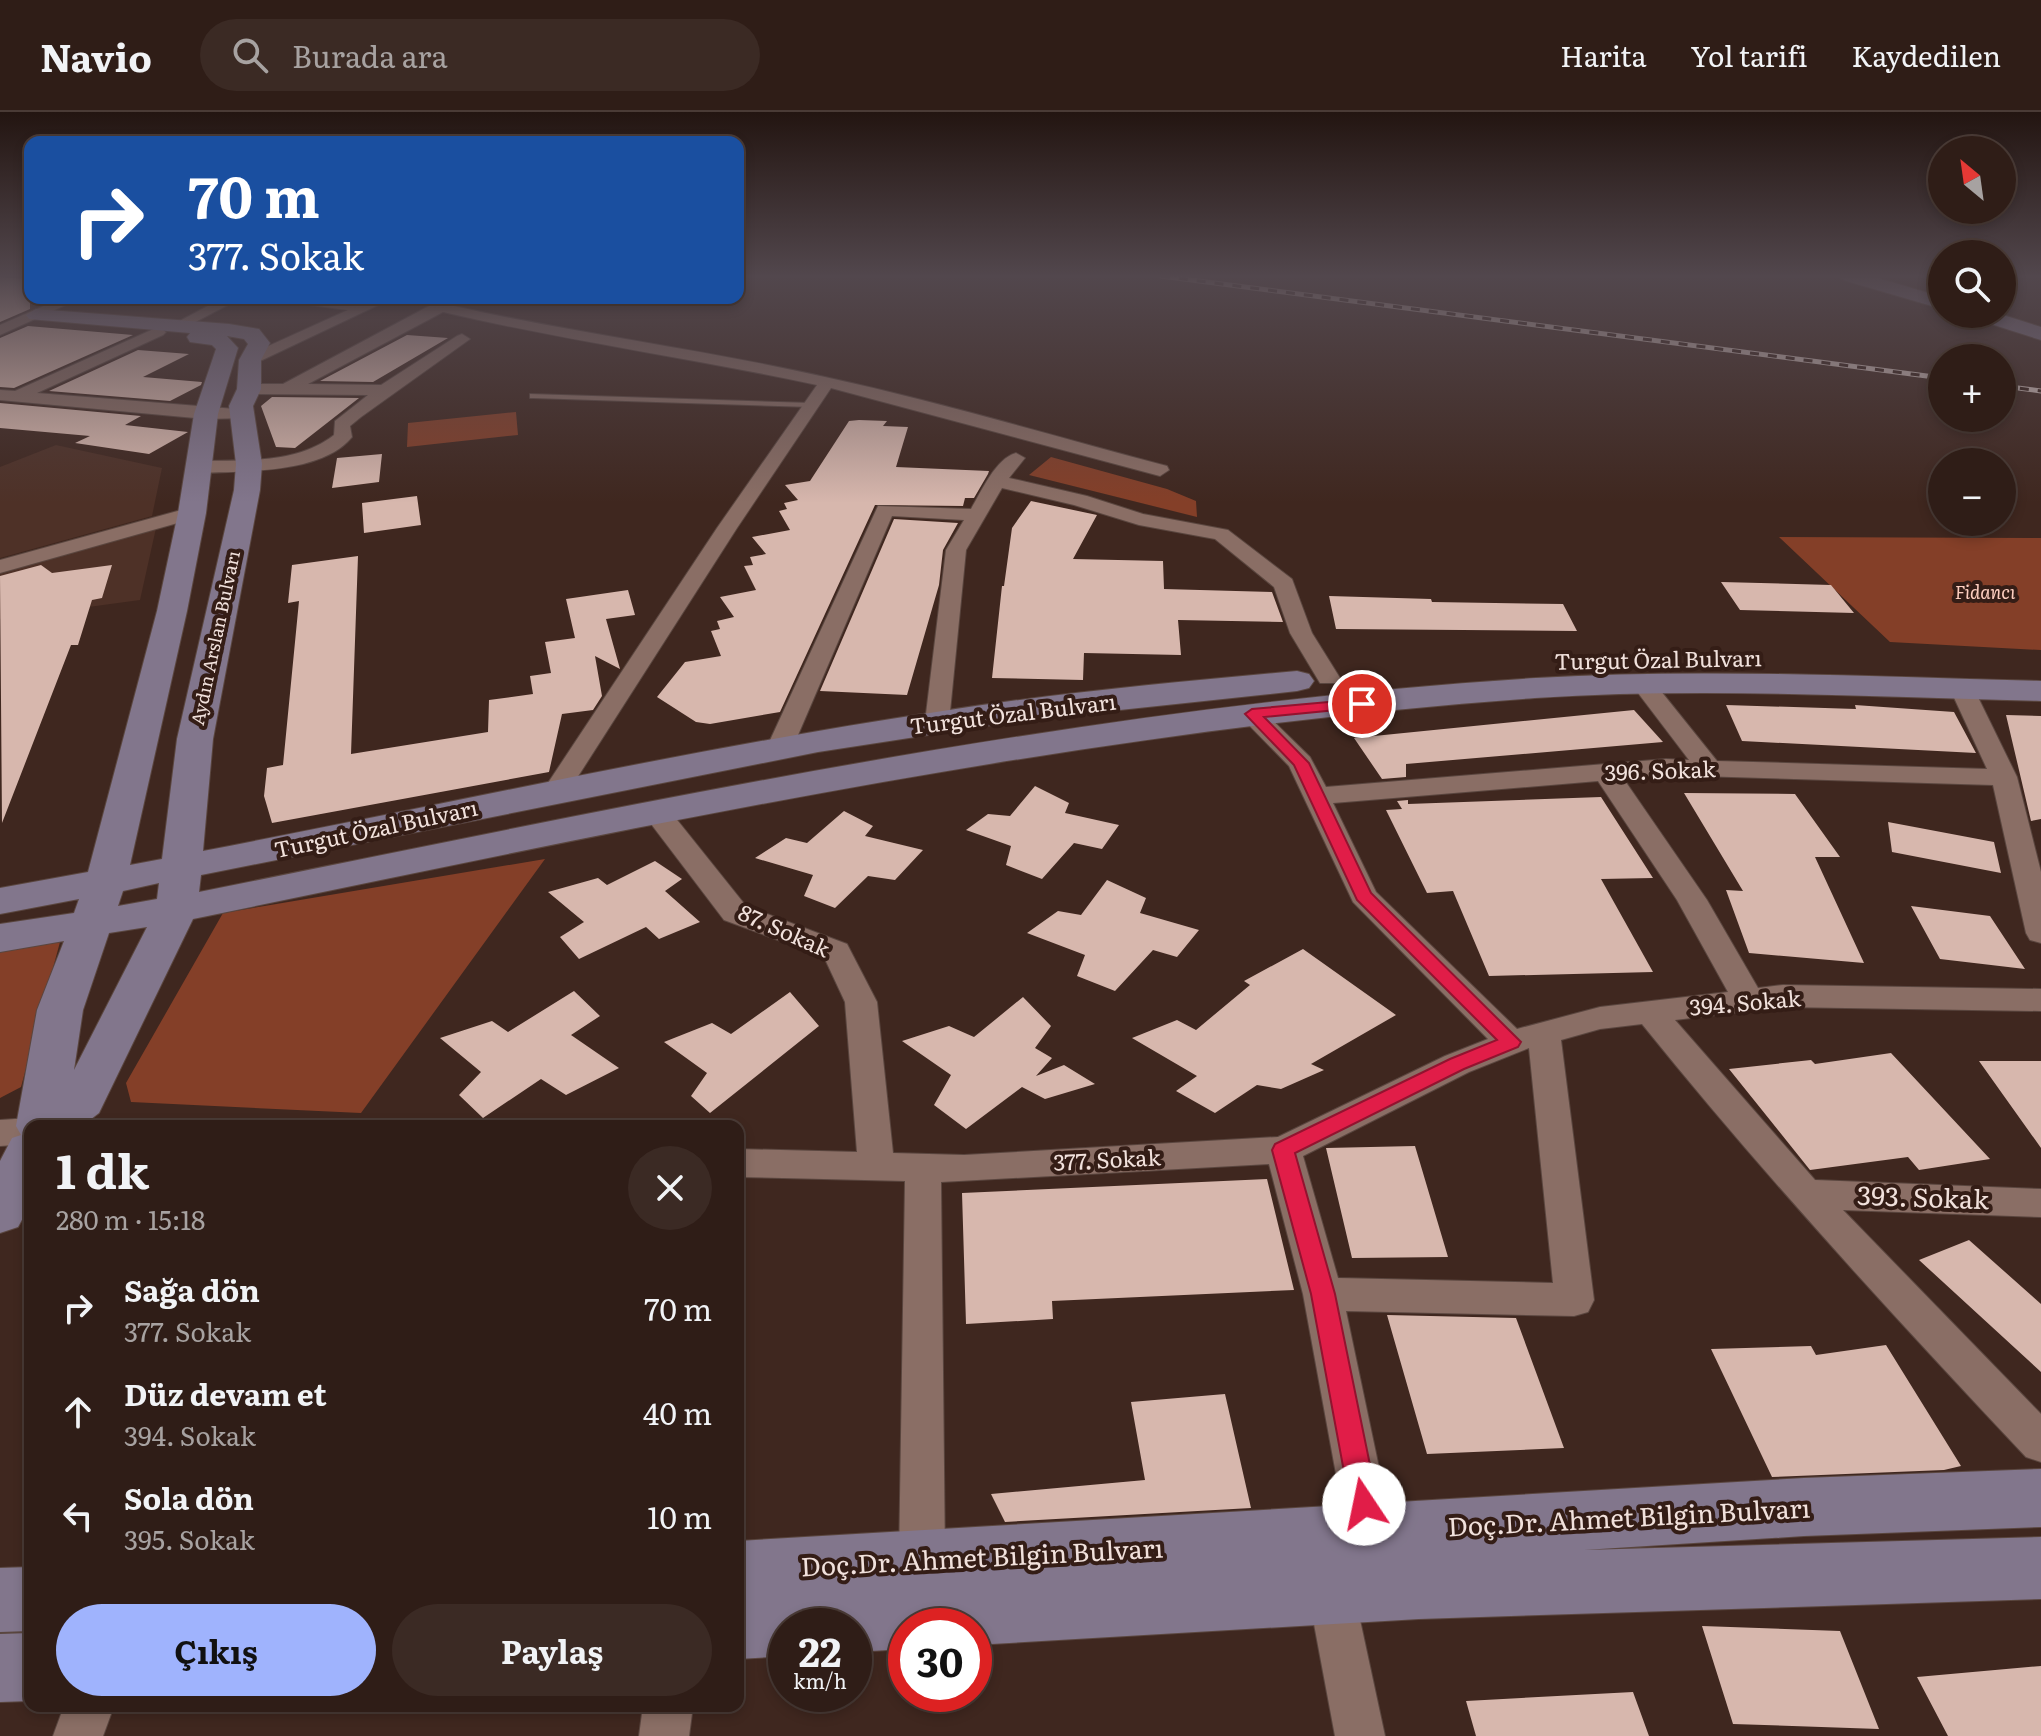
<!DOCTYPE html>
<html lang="tr">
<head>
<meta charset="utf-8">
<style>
	body { margin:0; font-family:Literata,serif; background:#3b2a24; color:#f1f3f6; height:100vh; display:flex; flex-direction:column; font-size:30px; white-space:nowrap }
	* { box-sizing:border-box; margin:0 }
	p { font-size:26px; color:#a7a2a1 }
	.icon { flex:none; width:44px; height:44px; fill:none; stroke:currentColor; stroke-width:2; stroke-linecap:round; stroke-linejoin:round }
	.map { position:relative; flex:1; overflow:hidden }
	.side { position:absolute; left:24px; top:1008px; width:720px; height:592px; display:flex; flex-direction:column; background:#2f1d17; border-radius:16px; box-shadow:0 4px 12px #0003,0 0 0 2px #4a3b36 }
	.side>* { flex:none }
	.banner { position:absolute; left:24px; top:24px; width:720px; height:168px; border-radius:16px; box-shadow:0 4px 12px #0003,0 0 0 2px #4a3b36; background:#1a4fa0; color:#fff; overflow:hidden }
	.needle { width:52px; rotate:331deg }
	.buttons { position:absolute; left:1928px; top:24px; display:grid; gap:16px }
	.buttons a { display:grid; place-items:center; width:88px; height:88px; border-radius:50%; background:#2f1d17; box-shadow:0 4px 12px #0003,0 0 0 2px #4a3b36; font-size:40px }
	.speed { position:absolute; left:768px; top:1496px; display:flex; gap:16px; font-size:40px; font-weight:700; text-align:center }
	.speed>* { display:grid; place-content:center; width:104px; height:104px; border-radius:50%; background:#2f1d17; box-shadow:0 4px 12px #0003,0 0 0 2px #4a3b36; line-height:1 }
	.speed small { font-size:20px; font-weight:400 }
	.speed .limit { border:12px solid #d22; background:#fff; color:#111 }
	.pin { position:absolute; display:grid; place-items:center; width:68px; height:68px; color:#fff; margin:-34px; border:4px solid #fff; border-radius:50%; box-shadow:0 2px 8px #0007 }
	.me { position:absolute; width:88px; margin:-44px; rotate:349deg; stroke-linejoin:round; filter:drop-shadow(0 0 6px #0008) }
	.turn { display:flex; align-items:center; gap:28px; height:168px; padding:0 32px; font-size:36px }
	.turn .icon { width:104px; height:104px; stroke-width:2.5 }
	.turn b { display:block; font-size:56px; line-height:68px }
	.round { display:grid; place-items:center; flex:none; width:84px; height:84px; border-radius:42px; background:#3b2a24 }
	.head { display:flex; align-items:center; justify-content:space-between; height:136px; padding:0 32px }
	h1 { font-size:48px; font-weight:700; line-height:60px }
	.action { display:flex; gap:16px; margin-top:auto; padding:16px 32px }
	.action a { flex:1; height:92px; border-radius:48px; background:#9fb3fd; color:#111; font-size:32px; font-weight:700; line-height:92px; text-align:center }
	.action a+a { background:#3b2a24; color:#f1f3f6 }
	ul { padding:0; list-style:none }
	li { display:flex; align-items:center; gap:24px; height:104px; padding:0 32px }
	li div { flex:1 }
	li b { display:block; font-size:30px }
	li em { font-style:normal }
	header { display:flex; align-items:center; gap:48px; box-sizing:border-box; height:112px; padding:0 40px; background:#2f1d17; border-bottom:2px solid #4a3b36 }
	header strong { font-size:38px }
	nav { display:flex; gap:44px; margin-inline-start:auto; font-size:28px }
	.search { width:560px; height:72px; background:#3b2a24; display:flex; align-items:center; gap:20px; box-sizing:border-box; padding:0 28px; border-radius:44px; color:#a7a2a1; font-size:30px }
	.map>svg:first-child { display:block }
</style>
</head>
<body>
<header>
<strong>Navio</strong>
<div class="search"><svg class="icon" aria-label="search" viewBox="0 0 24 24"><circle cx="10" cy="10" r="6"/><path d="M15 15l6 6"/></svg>Burada ara</div>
<nav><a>Harita</a><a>Yol tarifi</a><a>Kaydedilen</a></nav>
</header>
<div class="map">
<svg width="2041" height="1624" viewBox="0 0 2041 1624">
	<rect width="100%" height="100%" fill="#3f271f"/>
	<path fill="#4e3127" d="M56 333 162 356 152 404 0 446V355Z
		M156 416 140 488 0 507V461Z"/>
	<path fill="#843f28" d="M516 300 518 323 407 335 408 311Z
		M1051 345 1167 377 1196 389 1197 405 1029 363Z
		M1779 425 2041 426V538L1890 530Z
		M545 747 361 1001 131 990 126 971 223 801Z
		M60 830 21 975 0 986V840Z"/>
	<path fill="#d7b7ad" d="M0 165 30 167V197L0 210Z
		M28 214 133 223 14 276 0 275V226Z
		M407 223 448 226 373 270 320 269Z
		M138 238 189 242 143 265 202 270 201 273 170 289 49 279Z
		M272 285 359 286 295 336 276 335 261 294Z
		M0 291 141 304 125 313 188 320 149 342 75 331 90 324 0 316Z
		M859 308 887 309 883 314 908 315 896 355 989 359 988 362 974 386H965L963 394 875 393 780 600 710 612 696 610 657 585 685 550 721 544 711 519 720 517 717 509 734 505 720 485 756 478 744 454 753 453 750 445 766 442 752 425 790 418 779 399 787 397 784 391 798 388 785 373 810 369 849 309Z
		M382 342 379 370 332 376 337 346Z
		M417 384 421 413 364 421 362 391Z
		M1031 389 1097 403 1073 447 1163 449 1164 477 1272 480 1283 510 1178 508 1181 543 1084 541 1083 568 992 566 1002 474H1004L1012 416Z
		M894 407 958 411 943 438 939 473 907 583 820 579Z
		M358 444 351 642 488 620 489 588 533 582 530 564 551 561 545 530 575 526 566 487 628 478 635 503 606 507 620 557 595 544 602 584 593 598 562 602 549 660 272 711 264 684 267 656 283 653 299 489 288 491 292 453Z
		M41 453 52 461 112 453 102 486 92 488 78 533H71L2 711 0 464Z
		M1721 470 1831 473 1854 501 1740 498Z
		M1329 484 1431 487 1432 490 1563 492 1577 519 1336 517Z
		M1726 593 1856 597 1855 593 1954 600 1976 641 1742 629Z
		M1634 598 1663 630 1406 652V665L1382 667 1354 626Z
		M2006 603 2041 604V707L2031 709Z
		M1035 674 1069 691 1065 701 1119 713 1102 737 1074 731 1042 767 1006 753 1011 734 966 718 988 702 1010 704Z
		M1684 681 1795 682 1840 745H1815L1864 851 1749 841 1726 778 1743 779Z
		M1601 685 1653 766 1601 767 1653 860 1489 864 1453 779 1427 781 1386 698 1402 697 1397 689 1408 688V692Z
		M844 699 873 714 865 724 923 738 895 768 868 764 835 796 804 784 813 763 755 746 786 726 807 731Z
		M1888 710 1994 730 2001 761 1892 740Z
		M655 749 682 767 665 779 700 810 659 827 646 815 579 847 560 825 584 810 548 780 598 766 607 773Z
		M1107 768 1146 786 1140 801 1199 818 1177 845 1153 838 1115 879 1077 864 1085 843 1027 821 1058 799 1081 803Z
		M1911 794 1990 804 2025 857 1940 847Z
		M1303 837 1396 903 1311 952 1324 958 1281 977 1257 973 1215 1001 1176 979 1197 964 1132 926 1177 908 1196 918 1250 873 1244 869Z
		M574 879 600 904 571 923 619 956 566 983 541 967 483 1006 459 983 481 960 440 926 492 909 508 920Z
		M790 880 819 914 710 1001 691 984 707 961 664 930 712 911 731 922Z
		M1023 885 1051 914 1035 936 1052 946 1036 964 1064 953 1095 972 1045 987 1022 975 966 1017 934 993 951 963 902 929 949 914 974 925Z
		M1891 941 1990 1047 1919 1058 1908 1045 1810 1058 1729 957 1811 948 1815 952Z
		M1979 949H2041V1036Z
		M1415 1034 1448 1145 1352 1146 1326 1036Z
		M1267 1067 1294 1178 1052 1189 1053 1207 966 1212 962 1081Z
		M1969 1128 2041 1192V1260L1919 1148Z
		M1387 1203 1516 1206 1564 1336 1427 1342Z
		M1886 1233 1961 1354 1944 1358 1772 1365 1711 1237 1811 1234 1816 1243Z
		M1225 1282 1251 1396 1005 1410 991 1382 1145 1368 1131 1290Z
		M1702 1514 1840 1519 1879 1617 1733 1612Z
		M2041 1554V1624H1948L1917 1565Z
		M1633 1580 1649 1624H1476L1466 1589Z"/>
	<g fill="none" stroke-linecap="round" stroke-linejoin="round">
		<defs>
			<path id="lane" d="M530 282 811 291 815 293 811 295 533 286H530Z"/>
			<path id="street" d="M62 186H81L0 223V213Z
				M223 186H241L184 216 179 217 172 213Z
				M279 186H323L364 191 374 186H393L256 251H244V245L348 198 286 190Z
				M444 186H460L459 191 454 194C577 222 702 237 825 265 940 290 1053 324 1167 354L1169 358 1160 364 831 276 737 416 568 680 564 686H546L542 680 717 416 817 273C692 246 566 229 443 200L308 272 381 273 457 224 462 222 470 227 361 305 350 314 352 325C322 362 244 359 200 361L191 355 200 349C244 348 297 352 334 323L335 309 368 283 249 282 241 277 249 272H283Z
				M158 215 166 220 163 223 37 281 248 298 251 302 248 306 206 307 0 288V278L15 279Z
				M1016 341 1025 346 1009 366 1087 384 1143 402 1228 418 1292 467 1312 521 1340 566 1336 571H1320L1290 521 1274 475 1215 427 1139 413 1074 393 1002 376 966 438 949 610 946 615H928L925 610 946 438 964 408 892 404 792 637 788 642H770L766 637 878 394 971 397C981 380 996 346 1016 341Z
				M192 395 199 397 202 401 199 405 0 461V448Z
				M1644 566 1652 568 1717 649 1987 657 1950 577 1953 572H1971L1974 577 2017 665 2041 760V831L2030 828 2026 821 1993 673 1666 663 1623 666 1707 788 1758 876 1783 873 2041 877V899L1783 895 1675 908 1815 1068 2041 1077V1105L1843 1098 2041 1302V1350L2026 1345C1893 1204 1763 1062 1642 912L1600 917 1561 928 1594 1188 1588 1200 1574 1204 1346 1199 1393 1422 1386 1437 1370 1444 1354 1437 1347 1422 1303 1182 1269 1052 941 1070 945 1449 938 1465 922 1471 906 1465 899 1449 905 1069 738 1065V1037L857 1040 845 890 824 845 724 808 642 700 646 694H666L746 794 847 832 877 890 893 1041 964 1043 1278 1025 1445 944 1488 927 1353 790 1289 654 1243 607 1240 602 1243 597H1261L1310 645 1326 675 1666 647 1689 648 1632 573 1636 568ZM1598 669 1677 788 1728 880 1600 895 1517 917 1376 780 1333 691ZM1529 936 1553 1171 1338 1166 1303 1044 1469 960Z
				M30 1006 42 1010 45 1014H30V1032L0 1034V1008Z
				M1331 1457 1348 1464 1354 1480 1385 1624H1335L1308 1480 1314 1464Z
				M64 1594H114L103 1624H53Z
				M643 1594H693L689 1624H639Z"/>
			<path id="secondary" d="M1840 164H1871L1942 185V197L1843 168Z
				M36 197 229 212 259 217 270 231 261 248V277L253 294 262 352 260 378 213 627 203 739C447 692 690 637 936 600 1055 581 1176 570 1297 559L1309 562 1314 569 1309 576 1297 579 1026 608 818 640 201 763 199 780C641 691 1085 594 1536 566 1704 556 1873 565 2041 569V589C1873 585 1703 575 1535 586 1081 618 637 715 193 807L99 1001 82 1014H30V1093L18 1115 0 1121V1049L12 1026 21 1023 16 1014 37 898 64 829 0 840V812L74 801 79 787 0 802V776L88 760 157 499 178 401 194 302 216 237 212 233 190 230 187 225 190 221 29 207 26 203ZM227 224 244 227 248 232 239 248 237 277 229 294 236 352 234 378 177 627 162 747 130 753 187 499 206 401 218 302 238 236ZM159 771 157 787 118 794 123 779ZM147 815 74 958 83 898 109 821Z
				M1969 202H2000L2041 215V228L1972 206Z
				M2041 1357V1415L1804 1424 1584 1438 2041 1425V1487L1419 1507 974 1533V1514H906V1537L854 1540V1514H786V1544L738 1547V1429L1804 1366Z
				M30 1455V1519L0 1520V1456Z
				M30 1521V1589L0 1590V1522Z"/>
		</defs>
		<use href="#lane" stroke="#5a463f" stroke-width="2"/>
		<use href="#street" stroke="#5a463f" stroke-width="2"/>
		<use href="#secondary" stroke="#5a463f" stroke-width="2"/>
		<use href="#lane" fill="#8a6e65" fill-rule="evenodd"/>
		<use href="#street" fill="#8a6e65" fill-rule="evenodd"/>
		<use href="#secondary" fill="#82768c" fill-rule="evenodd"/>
		<defs>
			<path id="rail" d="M1161 164 1942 266
				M2002 274 2041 279"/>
		</defs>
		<use href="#rail" stroke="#d4c3be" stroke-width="5"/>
		<use href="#rail" stroke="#341d16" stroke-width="3" stroke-dasharray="9" stroke-linecap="butt"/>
	</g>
	<linearGradient id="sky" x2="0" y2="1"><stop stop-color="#231511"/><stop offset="0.42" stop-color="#52474d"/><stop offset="1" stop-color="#52474d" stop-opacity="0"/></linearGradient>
	<rect width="2041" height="391" fill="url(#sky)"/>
	<path fill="#e11d48" stroke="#92132f" stroke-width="2" d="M1362 587 1367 589V595L1264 605 1309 651 1371 781 1521 930 1518 935 1464 957 1295 1041 1335 1182 1378 1392 1374 1401 1364 1405 1354 1401 1350 1392 1311 1182 1272 1038 1275 1032 1450 947 1497 928 1357 788 1294 653 1245 602 1252 597Z"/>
	<g text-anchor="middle" stroke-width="8" stroke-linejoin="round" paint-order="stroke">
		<g font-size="18" font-style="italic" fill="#fecfc0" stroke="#341d16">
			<text x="1985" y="487">Fidancı</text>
		</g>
		<g font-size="18" fill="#f1e1dc" stroke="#341d16">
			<text transform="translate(216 526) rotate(-78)" y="6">Aydın Arslan Bulvarı</text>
		</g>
		<g font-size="22" fill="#f1e1dc" stroke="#341d16">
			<text transform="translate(1658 548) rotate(-1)" y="8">Turgut Özal Bulvarı</text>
			<text transform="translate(1013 602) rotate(-7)" y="8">Turgut Özal Bulvarı</text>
			<text transform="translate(1660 659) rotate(-2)" y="8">396. Sokak</text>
			<text transform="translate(376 717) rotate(-12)" y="8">Turgut Özal Bulvarı</text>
			<text transform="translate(784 819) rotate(24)" y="8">87. Sokak</text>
			<text transform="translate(1745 891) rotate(-5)" y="8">394. Sokak</text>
			<text transform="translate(1107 1048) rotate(-3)" y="8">377. Sokak</text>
		</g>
		<g font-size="26" fill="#f1e1dc" stroke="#341d16">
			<text transform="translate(1923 1086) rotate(2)" y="9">393. Sokak</text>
			<text transform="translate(1629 1406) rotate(-3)" y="9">Doç.Dr. Ahmet Bilgin Bulvarı</text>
			<text transform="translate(982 1446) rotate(-3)" y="9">Doç.Dr. Ahmet Bilgin Bulvarı</text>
		</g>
	</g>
</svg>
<div class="buttons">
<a><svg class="needle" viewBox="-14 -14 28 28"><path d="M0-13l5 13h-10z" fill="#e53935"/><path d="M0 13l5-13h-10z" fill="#a7a2a1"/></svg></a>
<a><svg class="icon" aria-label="search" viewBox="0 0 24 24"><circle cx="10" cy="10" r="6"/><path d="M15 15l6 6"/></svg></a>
<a>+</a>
<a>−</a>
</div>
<div class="speed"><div>22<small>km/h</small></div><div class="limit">30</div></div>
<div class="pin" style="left:1362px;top:592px;background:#d93025"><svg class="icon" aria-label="arrive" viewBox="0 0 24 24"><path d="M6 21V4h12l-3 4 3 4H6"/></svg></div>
<svg class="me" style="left:1364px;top:1392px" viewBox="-20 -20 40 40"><circle r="19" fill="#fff"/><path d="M0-13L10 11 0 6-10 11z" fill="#e11d48"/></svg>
<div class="banner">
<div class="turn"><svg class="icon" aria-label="right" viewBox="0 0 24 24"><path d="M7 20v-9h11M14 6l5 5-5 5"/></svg><div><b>70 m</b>377. Sokak</div></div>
</div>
<section class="side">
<div class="head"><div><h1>1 dk</h1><p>280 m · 15:18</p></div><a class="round"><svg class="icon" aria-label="close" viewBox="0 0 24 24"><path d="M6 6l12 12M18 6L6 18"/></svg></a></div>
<ul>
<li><svg class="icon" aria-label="right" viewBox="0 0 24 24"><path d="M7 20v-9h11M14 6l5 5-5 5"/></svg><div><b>Sağa dön</b><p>377. Sokak</p></div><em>70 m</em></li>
<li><svg class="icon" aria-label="ahead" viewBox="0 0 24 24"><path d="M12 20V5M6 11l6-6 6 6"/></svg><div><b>Düz devam et</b><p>394. Sokak</p></div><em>40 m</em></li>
<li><svg class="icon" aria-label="left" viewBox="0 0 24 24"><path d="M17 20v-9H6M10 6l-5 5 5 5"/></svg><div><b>Sola dön</b><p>395. Sokak</p></div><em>10 m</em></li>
</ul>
<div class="action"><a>Çıkış</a><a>Paylaş</a></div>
</section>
</div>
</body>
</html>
